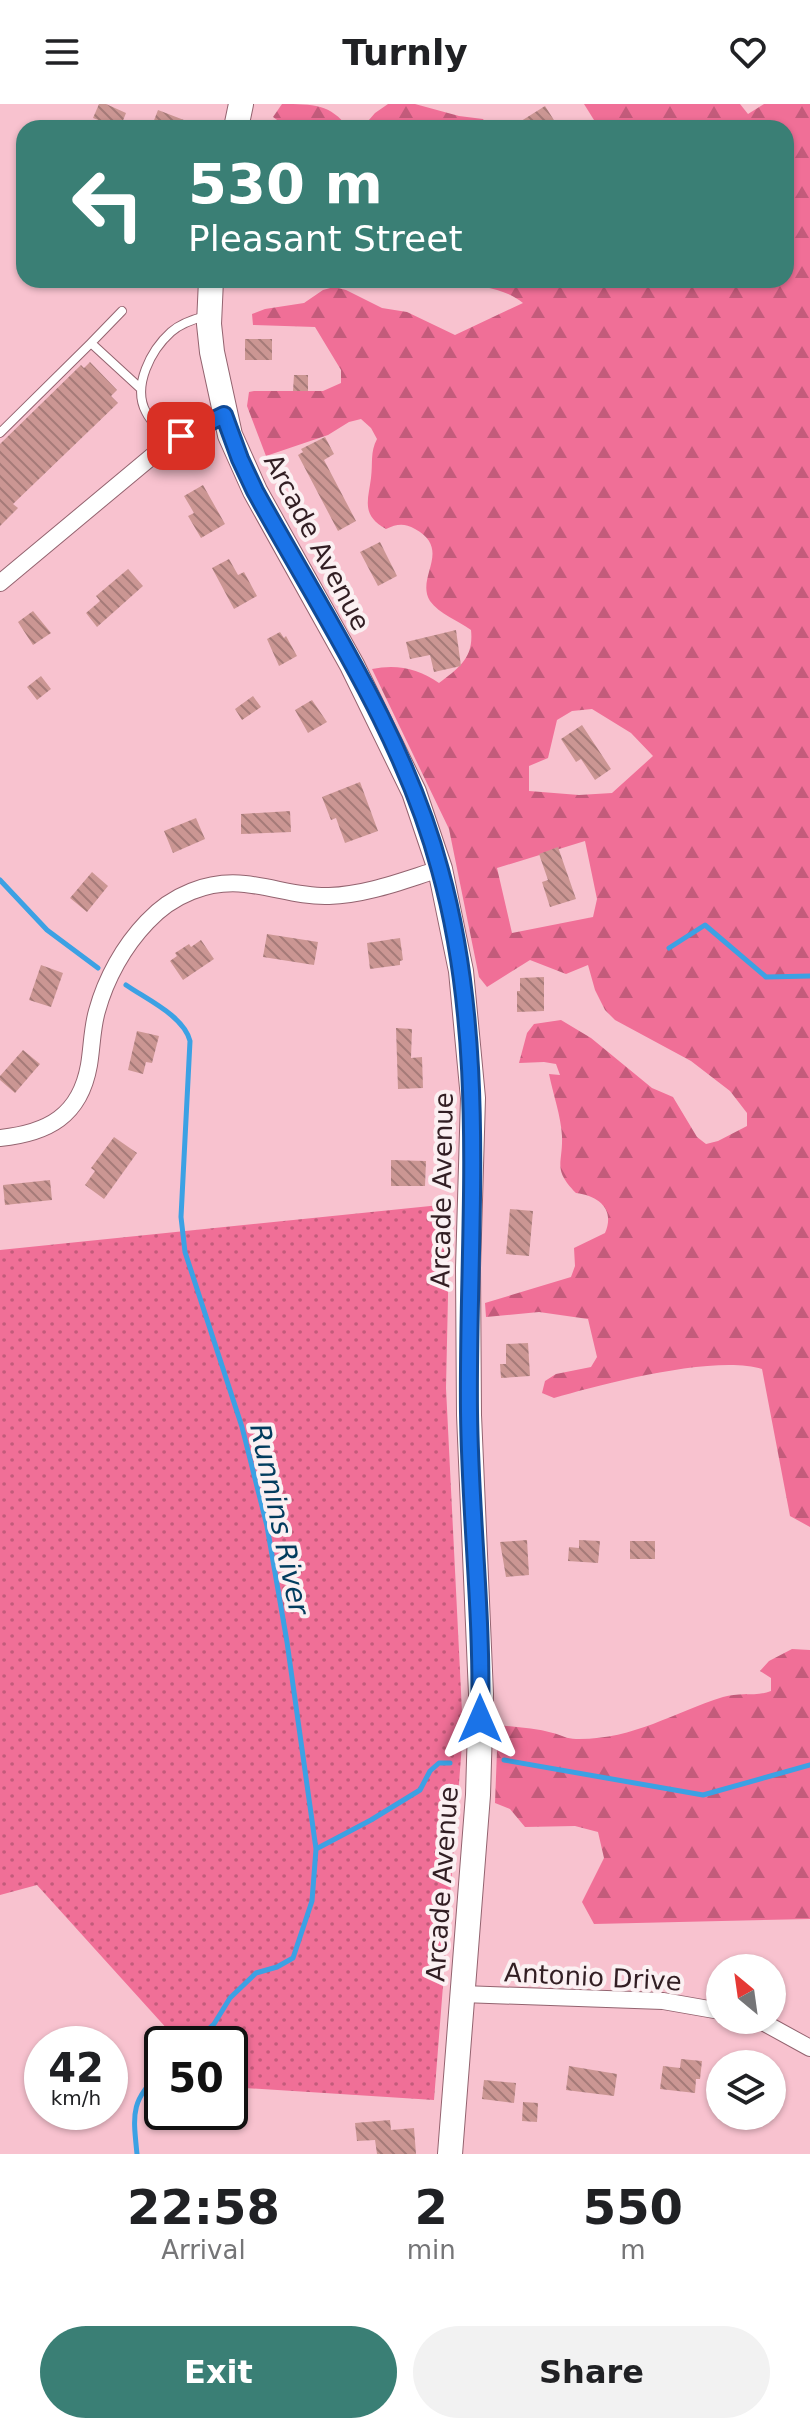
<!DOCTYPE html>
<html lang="en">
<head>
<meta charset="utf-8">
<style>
	body { margin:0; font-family:"DejaVu Sans",sans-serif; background:#f2f2f2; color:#202124; height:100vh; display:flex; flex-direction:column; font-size:30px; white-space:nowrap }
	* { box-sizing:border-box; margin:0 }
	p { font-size:26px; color:#757577 }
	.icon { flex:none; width:44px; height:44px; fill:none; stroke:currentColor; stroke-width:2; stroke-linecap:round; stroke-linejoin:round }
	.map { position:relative; height:2050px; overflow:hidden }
	.details { display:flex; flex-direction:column; background:#fff; flex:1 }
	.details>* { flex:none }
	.guide { position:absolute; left:16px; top:16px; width:778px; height:168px; border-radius:24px; box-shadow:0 2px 6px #0004; background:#3a7f75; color:#fff; overflow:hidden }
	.needle { width:52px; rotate:331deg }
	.tools { position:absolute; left:706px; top:1850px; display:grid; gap:16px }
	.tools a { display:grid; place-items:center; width:80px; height:80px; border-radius:50%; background:#fff; box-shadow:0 2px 6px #0004; font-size:40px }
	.speed { position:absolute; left:24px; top:1922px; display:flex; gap:16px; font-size:40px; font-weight:700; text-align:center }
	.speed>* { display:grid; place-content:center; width:104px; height:104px; border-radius:50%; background:#fff; box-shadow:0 2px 6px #0004; line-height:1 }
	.speed small { font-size:20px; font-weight:400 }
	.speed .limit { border:4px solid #111; border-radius:12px; background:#fff; color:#111 }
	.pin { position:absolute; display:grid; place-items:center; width:68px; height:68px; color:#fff; margin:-34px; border-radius:16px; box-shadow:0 4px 12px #0006 }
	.me { position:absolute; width:88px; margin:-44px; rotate:0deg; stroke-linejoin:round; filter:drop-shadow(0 0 6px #0008) }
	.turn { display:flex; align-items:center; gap:28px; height:168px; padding:0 40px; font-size:36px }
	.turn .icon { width:104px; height:104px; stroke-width:2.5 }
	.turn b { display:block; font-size:56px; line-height:68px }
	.eta { display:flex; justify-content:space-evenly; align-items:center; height:136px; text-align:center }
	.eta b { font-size:48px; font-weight:700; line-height:56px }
	.primary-button { display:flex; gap:16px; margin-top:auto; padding:16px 40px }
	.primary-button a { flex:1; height:92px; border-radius:48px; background:#3a7f75; color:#fff; font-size:32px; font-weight:700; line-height:92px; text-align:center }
	.primary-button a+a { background:#f2f2f2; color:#202124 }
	header { display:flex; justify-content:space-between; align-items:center; height:104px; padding:0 40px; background:#fff; font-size:36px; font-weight:700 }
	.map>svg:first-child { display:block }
</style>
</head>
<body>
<header><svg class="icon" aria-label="menu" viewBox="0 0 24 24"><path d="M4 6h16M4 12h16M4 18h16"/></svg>Turnly<svg class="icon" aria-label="heart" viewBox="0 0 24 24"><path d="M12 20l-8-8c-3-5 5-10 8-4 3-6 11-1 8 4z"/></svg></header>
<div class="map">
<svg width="810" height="2050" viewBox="0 0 810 2050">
	<defs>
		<pattern id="grass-dots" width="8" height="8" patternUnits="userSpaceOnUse" patternTransform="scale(2)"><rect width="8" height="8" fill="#f06f97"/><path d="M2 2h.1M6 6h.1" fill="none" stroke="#c35b7b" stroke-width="1.8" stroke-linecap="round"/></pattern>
		<pattern id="forest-firs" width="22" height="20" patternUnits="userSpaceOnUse" patternTransform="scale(2)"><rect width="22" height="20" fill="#f06f97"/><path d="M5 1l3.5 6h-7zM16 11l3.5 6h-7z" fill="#c35b7b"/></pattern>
		<pattern id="building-back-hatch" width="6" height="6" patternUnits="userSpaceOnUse" patternTransform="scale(2)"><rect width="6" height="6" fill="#cb9693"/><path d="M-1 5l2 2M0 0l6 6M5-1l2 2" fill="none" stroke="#a57a78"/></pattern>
	</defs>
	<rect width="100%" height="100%" fill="#f8c2cf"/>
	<path fill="url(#grass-dots)" d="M450 1100 446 1284 463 1628 434 1996 230 1983V1940H167L169 1927 37 1781 0 1791V1146Z"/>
	<path fill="url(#forest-firs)" fill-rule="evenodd" d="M282 0C313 0 331 0 348 24H288L273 13Z
		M388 0H415L459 12 483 15 489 24H362L375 9Z
		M584 0H740L748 10 764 0H810V1423L790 1412 762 1265C716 1250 601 1280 554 1294L542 1289 545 1277 556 1270 591 1263 597 1253 588 1215 539 1208 486 1213 485 1199 571 1173 575 1162 574 1144 605 1129C615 1106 600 1092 576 1089 552 1064 563 1061 562 1032 561 1012 553 990 549 970L560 971 556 960 544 958 519 959 527 929 534 920 561 916 591 934 652 984 673 993 697 1033 706 1040 718 1037 747 1022V1009L730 987 691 957 615 916 605 906 595 886 588 861 566 870 530 856 487 883 479 873 449 725 372 565C396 560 418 564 439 579 459 564 474 554 471 526 459 517 439 510 430 497 415 473 453 446 415 425 404 419 397 420 386 425 361 411 368 397 371 374 373 359 370 348 377 335L371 324 361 315 349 318 328 331 266 352 247 302 249 288 254 287H323L341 279V266L315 223 253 221 252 210 265 205 304 199 323 186 334 183 346 186 382 204 407 208 455 231 523 199C504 183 479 184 456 176H786V24H599ZM592 605 631 629 653 652 612 689 579 691 529 687V662L548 654 557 616 572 607ZM585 737 597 795 593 813 512 829 497 764Z
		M792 1545 810 1546V1815L594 1820 582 1798 604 1754 598 1728 575 1722 525 1723 510 1705 495 1699 498 1621C516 1623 535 1624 553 1629 561 1631 567 1635 576 1635 633 1636 672 1609 723 1593 740 1588 756 1593 771 1587V1574L760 1567 769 1557Z"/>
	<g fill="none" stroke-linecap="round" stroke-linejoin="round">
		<path stroke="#3ca1e4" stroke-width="5" d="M0 776 47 826 98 864
			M669 844 705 821 766 873 810 872
			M126 881C146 895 184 912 190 937L181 1113 185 1148 242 1323 267 1422 287 1538 316 1745 312 1797 293 1854 277 1863 256 1869 230 1894 214 1920 192 1940
			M504 1656 703 1691 810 1661
			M316 1745 371 1716 420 1686 430 1667 439 1659H450
			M137 2050C133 2010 130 1996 162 1967"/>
	</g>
	<path fill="url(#building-back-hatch)" d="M99 0H106L126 9 120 24 93 14Z
		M545 2 559 24H510Z
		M158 6 202 23V24H151Z
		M245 235H272V256H245Z
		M90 258 117 286 111 292 118 299 13 400 18 404 0 422V340L81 261 84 264Z
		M294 271H308V287H293Z
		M325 333 334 350 324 356 356 417 338 427 298 351 303 348 301 345Z
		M203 381 225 420 201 434 188 412 194 409 184 392Z
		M380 438 397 472 378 482 360 448Z
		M229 455 238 471 244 468 257 492 234 505 212 464Z
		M128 465 143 482 97 523 86 509 100 497 96 492Z
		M33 507 51 529 33 541 18 518Z
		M456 526 461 562 434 568 430 551 410 555 406 538Z
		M280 528 284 534 286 532 297 552 279 562 267 535Z
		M41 572 51 585 37 596 27 583Z
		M253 592 261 603 242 616 235 605Z
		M312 596 327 618 308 629 295 606Z
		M582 621 611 665 595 676 581 655 576 658 561 635Z
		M360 678 378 727 345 739 336 714 331 716 322 693Z
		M290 707 291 728 241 730V710Z
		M196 714 205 735 173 749 164 727Z
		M558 743 576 795 550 803 542 778 548 776 539 750Z
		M92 768 108 782 87 808 70 794Z
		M267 830 318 838 314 861 263 853Z
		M400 834 403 856 400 857V861L370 865 367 839Z
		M201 836 214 855 183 876 170 857 177 852 175 849 189 840 191 843Z
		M41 861 63 869 51 903 29 896Z
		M544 873V907L517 908V887H520V874Z
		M396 924 412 925 411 954 422 953 423 984 398 985Z
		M137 927 159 932 152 959 146 958 143 970 128 966Z
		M23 946 40 960 15 989 0 976V972Z
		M114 1033 137 1049 104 1095 85 1081 95 1067 91 1064Z
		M391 1056 426 1057 425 1082H391Z
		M50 1076 52 1096 5 1101 3 1081Z
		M510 1105 533 1107 529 1152 506 1150Z
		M528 1239 530 1272 501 1274 500 1260H506V1240Z
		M527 1436 529 1471 506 1473 500 1438Z
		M579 1436 600 1437 598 1459 568 1457 569 1443 579 1444Z
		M630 1437H655V1455H630Z
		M681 1955 702 1957 700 1975H696L695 1989 660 1985 663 1962 680 1964Z
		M569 1962 617 1970 614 1992 566 1986Z
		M484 1976 516 1979 514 1999 482 1995Z
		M523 1998 538 1999 537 2018 522 2017Z
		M390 2016 391 2026 414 2024 416 2050H377L375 2036 357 2037 355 2019Z"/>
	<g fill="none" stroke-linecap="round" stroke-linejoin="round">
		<defs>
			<path id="lane" d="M122 207 91 239 140 284
				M0 329 91 239
				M170 338C163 329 151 319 146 308 132 282 151 246 171 228 181 219 194 215 206 212"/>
			<path id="street" d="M0 479 162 344 224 311
				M0 1034C48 1029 80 1012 89 961 92 943 92 924 97 907 106 874 124 842 147 818 172 791 208 776 245 780 274 783 300 793 329 792 367 791 404 776 440 765
				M462 1890 663 1897 720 1907
				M759 1916 810 1944"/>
			<path id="secondary" d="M236 24 241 0
				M211 176 209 220 212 248 230 331 255 387 352 561 414 688 440 765 461 867 473 994 468 1164 469 1311 481 1590 478 1691 450 2050"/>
		</defs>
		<use href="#lane" stroke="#93636f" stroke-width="10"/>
		<use href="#street" stroke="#93636f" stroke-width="18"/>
		<use href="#secondary" stroke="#93636f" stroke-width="26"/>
		<use href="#lane" stroke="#fff" stroke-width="8"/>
		<use href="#street" stroke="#fff" stroke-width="16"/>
		<use href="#secondary" stroke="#fff" stroke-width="24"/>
	</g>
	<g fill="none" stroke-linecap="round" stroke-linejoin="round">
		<defs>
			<path id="route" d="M181 332 224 311 240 355 255 387C322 509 404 630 440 766 489 942 467 1127 469 1308 470 1410 483 1513 480 1615"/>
		</defs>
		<use href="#route" stroke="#114b97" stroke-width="20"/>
		<use href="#route" stroke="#1a73e8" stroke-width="14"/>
	</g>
	<g text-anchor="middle" stroke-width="8" stroke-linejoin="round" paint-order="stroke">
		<g font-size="26" fill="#321e23" stroke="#fbf0f2">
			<text transform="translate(317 438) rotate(62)" y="9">Arcade Avenue</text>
			<text transform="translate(442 1086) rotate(-89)" y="9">Arcade Avenue</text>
			<text transform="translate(442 1780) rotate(-86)" y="9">Arcade Avenue</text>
			<text transform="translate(593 1873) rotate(3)" y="9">Antonio Drive</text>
		</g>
		<g font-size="28" font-style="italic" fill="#023c5e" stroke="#fbf0f2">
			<text transform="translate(280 1415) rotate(78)" y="10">Runnins River</text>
		</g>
	</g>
</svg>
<div class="tools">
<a><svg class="needle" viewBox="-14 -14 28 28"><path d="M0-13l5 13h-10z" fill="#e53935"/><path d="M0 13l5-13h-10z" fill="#757577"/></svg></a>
<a><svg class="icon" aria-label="layers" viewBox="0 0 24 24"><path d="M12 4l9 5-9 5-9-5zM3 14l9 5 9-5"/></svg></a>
</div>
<div class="speed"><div>42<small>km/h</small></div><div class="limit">50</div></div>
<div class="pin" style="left:181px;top:332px;background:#d93025"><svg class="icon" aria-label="arrive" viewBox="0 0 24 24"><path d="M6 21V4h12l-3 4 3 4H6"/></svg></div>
<svg class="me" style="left:480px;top:1615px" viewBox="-20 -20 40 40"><path d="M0-17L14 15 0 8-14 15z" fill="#1a73e8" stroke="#fff" stroke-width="4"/></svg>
<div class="guide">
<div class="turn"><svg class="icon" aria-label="left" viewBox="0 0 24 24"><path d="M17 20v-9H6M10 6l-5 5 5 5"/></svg><div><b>530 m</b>Pleasant Street</div></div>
</div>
</div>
<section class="details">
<div class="eta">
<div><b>22:58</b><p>Arrival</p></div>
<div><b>2</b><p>min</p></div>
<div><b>550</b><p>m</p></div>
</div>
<div class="primary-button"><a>Exit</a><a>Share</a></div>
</section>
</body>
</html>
